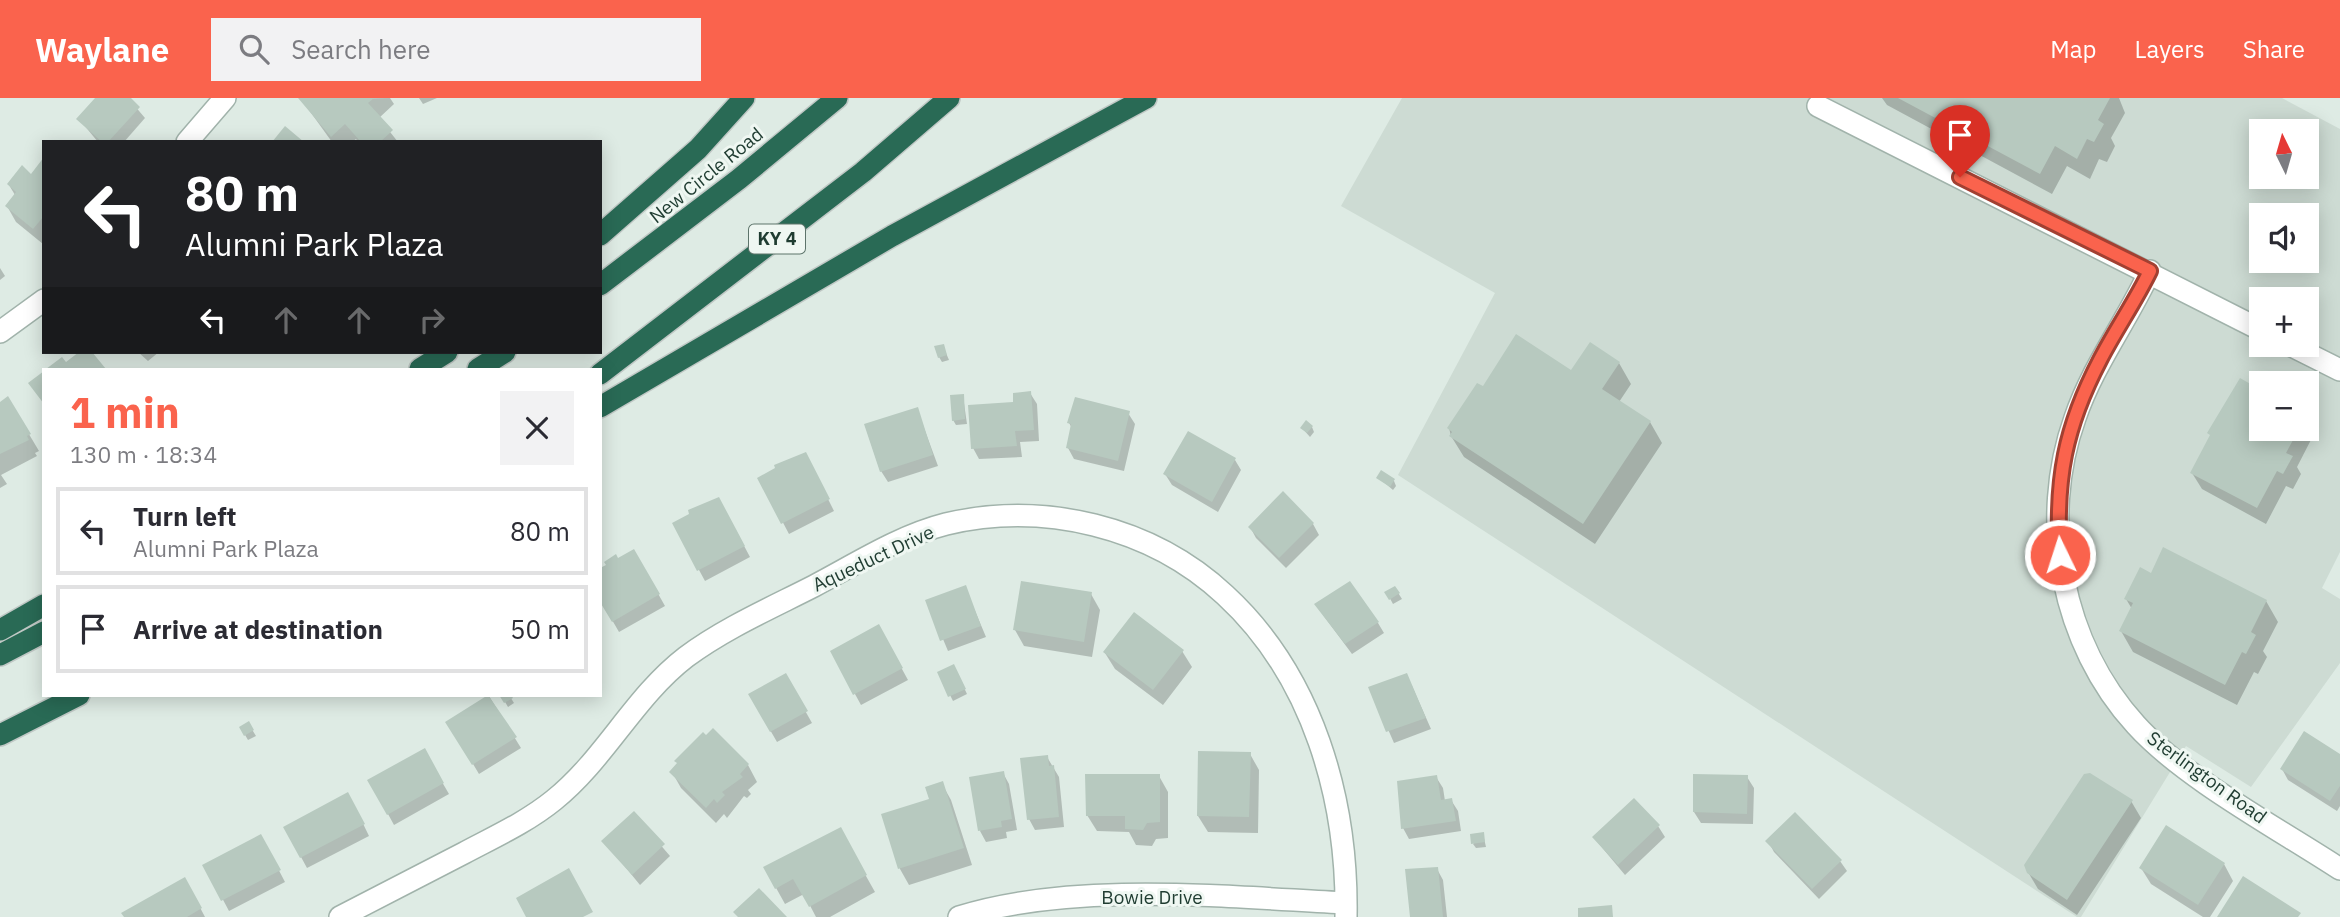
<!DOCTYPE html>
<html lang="en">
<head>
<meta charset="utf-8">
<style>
	body { margin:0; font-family:"IBM Plex Sans",sans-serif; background:#f2f2f3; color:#2b2b33; height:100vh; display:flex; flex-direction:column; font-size:26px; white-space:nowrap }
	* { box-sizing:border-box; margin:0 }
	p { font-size:23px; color:#7c7c81 }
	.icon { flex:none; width:38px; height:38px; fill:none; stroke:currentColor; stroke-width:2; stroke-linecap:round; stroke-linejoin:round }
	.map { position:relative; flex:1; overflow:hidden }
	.panel { position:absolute; left:42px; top:270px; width:560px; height:329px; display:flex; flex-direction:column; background:#fff; border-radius:0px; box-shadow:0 4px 18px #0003 }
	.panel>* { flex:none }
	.guide { position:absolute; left:42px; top:42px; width:560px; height:214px; border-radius:0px; box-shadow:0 4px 18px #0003; background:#202124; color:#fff; overflow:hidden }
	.needle { width:46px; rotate:355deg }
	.buttons { position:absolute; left:2249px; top:21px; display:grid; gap:14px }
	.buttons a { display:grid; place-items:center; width:70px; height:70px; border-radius:0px; background:#fff; box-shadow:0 4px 18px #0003; font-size:35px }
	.pin { position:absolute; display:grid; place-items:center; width:60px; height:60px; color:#fff; margin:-72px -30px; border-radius:50% 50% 50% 0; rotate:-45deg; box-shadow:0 0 7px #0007 }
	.pin .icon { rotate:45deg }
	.me { position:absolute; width:77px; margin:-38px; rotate:356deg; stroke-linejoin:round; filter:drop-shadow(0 0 5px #0008) }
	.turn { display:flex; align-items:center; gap:24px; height:147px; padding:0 28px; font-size:32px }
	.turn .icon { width:91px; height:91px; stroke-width:2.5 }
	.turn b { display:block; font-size:49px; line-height:60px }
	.lanes { display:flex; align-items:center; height:66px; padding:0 28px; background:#0003; justify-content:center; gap:35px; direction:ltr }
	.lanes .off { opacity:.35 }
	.round { display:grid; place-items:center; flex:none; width:74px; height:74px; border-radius:0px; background:#f2f2f3 }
	.head { display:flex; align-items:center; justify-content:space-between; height:119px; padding:0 28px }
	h1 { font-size:42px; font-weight:700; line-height:52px; color:#fa634d }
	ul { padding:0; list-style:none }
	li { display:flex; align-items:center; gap:21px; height:88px; margin:0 14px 10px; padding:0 14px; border:4px solid #e1e1e2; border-radius:0px }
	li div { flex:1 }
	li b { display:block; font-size:26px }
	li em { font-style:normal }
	header { display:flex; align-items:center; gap:42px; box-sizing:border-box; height:98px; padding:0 35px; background:#fa634d; color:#fff }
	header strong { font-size:33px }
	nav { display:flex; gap:38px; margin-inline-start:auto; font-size:24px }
	.search { width:490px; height:63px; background:#f2f2f3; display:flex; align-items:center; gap:18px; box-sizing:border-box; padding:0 24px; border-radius:0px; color:#7c7c81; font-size:26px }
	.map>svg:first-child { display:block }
</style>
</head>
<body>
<header>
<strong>Waylane</strong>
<div class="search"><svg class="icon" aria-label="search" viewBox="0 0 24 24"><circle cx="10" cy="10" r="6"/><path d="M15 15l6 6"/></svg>Search here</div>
<nav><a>Map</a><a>Layers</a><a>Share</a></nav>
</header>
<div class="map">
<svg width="2340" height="819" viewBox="0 0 2340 819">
	<rect width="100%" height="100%" fill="#deebe4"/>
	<path fill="#cddbd3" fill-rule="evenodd" d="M1402 0H2282L2340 31V454L2322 490 2340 501V565L2251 689 2186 648 2081 819H2077L1398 377 1495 195 1341 108ZM2261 33H2306V79H2261ZM2261 117H2306V163H2261ZM2261 201H2306V247H2261ZM2261 285H2306V331H2261Z"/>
	<path fill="#0003" d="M98 0H128L145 20 124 44H98L79 21Z
		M390 0 394 6 379 20 398 44H358L356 41 352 44H332L301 1Z
		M419 0H437L423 6Z
		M1882 0H2119L2125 15 2111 40 2115 48 2107 64 2099 61 2090 81 2067 68 2052 96 1887 7Z
		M44 63V145L43 146 16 124 7 108 15 97 9 87 31 78Z
		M0 170 5 178 0 182Z
		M943 248 949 262 942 264 939 259Z
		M138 254H159L148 263Z
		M1619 265 1631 286 1619 304 1650 324 1662 345 1595 446 1464 359 1451 338 1449 330 1484 291Z
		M2261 294V331H2306V320L2315 334 2297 369 2301 376 2293 391 2286 388 2266 426 2202 391 2192 375Z
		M1030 295 1037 306 1039 343 1020 344 1022 359 979 361 973 350 1015 305Z
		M963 298 967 326 956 327 953 322Z
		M8 301 39 353 35 355 37 358 1 377 7 386 0 390V306Z
		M917 311 938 368 888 384 881 373Z
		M1128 315 1135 326 1124 373 1074 361 1068 350 1072 330 1069 325Z
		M1312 329 1314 334 1310 339 1302 330Z
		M1235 362 1241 372 1218 414 1172 387 1165 376Z
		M811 367 834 413 789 436 760 381Z
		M1379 380 1394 383 1396 388 1393 392Z
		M725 412 750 459 705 483 674 426Z
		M1313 426 1319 437 1286 470 1256 440 1250 429Z
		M634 453 665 508 619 534 600 501 618 462Z
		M2151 477 2266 503 2278 524 2263 553 2267 559 2258 576 2254 574 2237 607 2133 554 2121 533 2132 511 2126 501Z
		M965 489 986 539 948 553 927 503Z
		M1395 490 1402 501 1393 506 1387 495Z
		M1091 496 1100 512 1092 559 1024 548 1015 532Z
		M1323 517 1378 525 1384 535 1352 556Z
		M879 529 908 582 861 607 832 554Z
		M1182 553 1192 569 1163 607 1115 571 1105 555Z
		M956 573 967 596 953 603 939 575Z
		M785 577 812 625 777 644 750 597Z
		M1412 588 1431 631 1394 645 1370 590Z
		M501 597H509L514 605 508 609Z
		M489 598 521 650 479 676 448 624Z
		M248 625 256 638 248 642 241 630Z
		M424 653 449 696 394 727 370 683Z
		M1250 656 1259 672 1258 735 1208 734 1198 718Z
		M2340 658V708L2337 713 2288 682 2282 671Z
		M1047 659 1059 679 1064 729 1035 732 1029 721Z
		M748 667 757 684 748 692 751 696 747 700 744 698 727 720 724 716 716 725 681 690 672 674Z
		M1003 675 1009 686 1017 732 1006 734 1007 740 986 744 980 733Z
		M1159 678 1168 694V740L1156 741 1152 748 1136 747 1129 734 1097 733 1087 717Z
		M1436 679 1443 690 1445 703 1451 702 1458 713 1461 733 1409 741 1403 730Z
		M1747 679 1754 690 1753 726 1701 725 1694 714Z
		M942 686 951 702 972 767 909 787 900 771 883 717 931 702Z
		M2131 703 2141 720 2077 817 2038 791 2028 774Z
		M354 707 369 738 307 770 301 759Z
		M634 716 670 758 640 787 604 743Z
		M1658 728 1665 739 1625 777 1594 740Z
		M840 732 875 794 830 819H816L804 796 785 806 765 770Z
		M1483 736 1486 749 1476 750 1473 746Z
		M261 738 285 784 229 813 205 768Z
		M1768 743 1840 763 1847 773 1819 801 1774 754Z
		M2224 766 2233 783 2210 819H2203L2151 786 2141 770Z
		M1437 771 1443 782 1447 819H1411Z
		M185 781 205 819H126Z"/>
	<path fill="#b7c9bf" d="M95 0H131L140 9 108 44H102L76 21Z
		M298 0H374L368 5 393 32 380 44H361L345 26 331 39Z
		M1898 0H2110L2098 22 2104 26 2094 44 2087 41 2077 61 2055 48 2040 76Z
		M285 28 304 44H272Z
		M44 59V118L33 131 5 108 16 94 7 86 22 67 31 76Z
		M1516 236 1571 272 1590 244 1620 264 1602 291 1651 323 1583 426 1449 338 1452 334 1447 330 1477 285 1483 288Z
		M944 246 947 257 938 260 934 248Z
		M79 254H92L106 271H46L62 259 66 264Z
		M44 273V306L28 285Z
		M2240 280 2261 292V331H2299L2286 355 2293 358 2283 376 2277 373 2257 410 2190 375 2210 337 2207 335Z
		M1031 293 1034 332 1015 333 1017 348 971 351 968 307 1013 304V295Z
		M964 296 965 321 952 323 950 297Z
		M8 298 31 336 27 338 29 342 0 356V304Z
		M1075 299 1130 313 1118 363 1066 350 1071 326 1067 325Z
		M918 309 933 357 880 374 864 326Z
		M1306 322 1313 328 1307 335 1300 330Z
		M1188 333 1236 360 1212 404 1163 376Z
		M806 354 830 401 781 426 757 380 775 370 774 367Z
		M1381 372 1395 381 1390 389 1376 380Z
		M1283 393 1314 425 1279 460 1248 429Z
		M719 399 745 448 697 473 672 425 689 416 688 412Z
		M2163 449 2267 502 2251 534 2256 537 2246 556 2242 554 2225 587 2119 533 2133 505 2124 501 2140 469 2151 475Z
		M634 451 660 496 612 524 600 504V470L606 467 604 464 616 456 618 460Z
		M1021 483 1092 494 1084 544 1013 532Z
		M1350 483 1379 524 1345 546 1314 506Z
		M966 487 981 528 940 543 925 502Z
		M1395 488 1400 495 1389 502 1384 494Z
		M1134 514 1184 552 1153 592 1103 554Z
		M879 526 903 570 853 597 830 553Z
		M954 566 966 591 948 599 937 574Z
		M786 575 808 613 770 634 748 596Z
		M1407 575 1426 620 1386 634 1368 589Z
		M488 597 517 639 472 667 445 624Z
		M499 597H511L513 600 504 605Z
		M249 623 254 632 244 638 239 629Z
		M713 630 749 666 740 676 743 679 722 694 725 697 717 705 714 701 706 710 669 674 677 665 674 663 703 634 706 637Z
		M2304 633 2340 656V688L2330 703 2280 671Z
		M425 650 444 685 387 717 367 682Z
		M1198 653 1251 654 1249 719 1197 718Z
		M1048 657 1049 668 1054 667 1059 719 1027 722 1020 660Z
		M1004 673 1012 721 1001 723 1002 729 978 733 969 679Z
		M2090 675 2133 702 2067 802 2027 775 2024 767 2084 676Z
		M1085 676H1160V724L1147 725 1143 732 1125 731V718H1086Z
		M1693 676 1748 677 1747 716 1693 714Z
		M1437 677 1441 702 1452 700 1456 723 1401 731 1397 683Z
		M943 683 964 750 898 771 881 716 929 701 925 689Z
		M348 694 365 726 300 760 283 729Z
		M1634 700 1660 727 1618 767 1592 739Z
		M634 713 665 746 632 777 601 743Z
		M1795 714 1842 762 1812 791 1765 743Z
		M2166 727 2225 765 2198 807 2139 770Z
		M841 729 867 777 809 809 793 781 775 791 763 769Z
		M1484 734 1485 744 1471 746 1470 736Z
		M261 736 281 772 221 803 202 767Z
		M1438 769 1443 819H1410L1405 771Z
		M569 770 593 814 583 819H526L516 800Z
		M2243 778 2301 815 2298 819H2217Z
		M185 779 202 810 187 819H124L121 815Z
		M759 790 787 819H738L733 814Z
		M1612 807 1613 819H1578V810Z"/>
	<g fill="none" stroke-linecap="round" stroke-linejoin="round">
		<defs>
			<path id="minor" d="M1818 8 2261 232
				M187 44 225 0
				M2150 173C2127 223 2093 267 2075 320 2038 423 2062 546 2136 627 2184 680 2279 731 2340 771
				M0 234 44 202
				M2290 247 2340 272
				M340 819C381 798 423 776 464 755 494 739 527 724 554 702 605 661 634 599 686 559 725 530 771 510 814 488 856 466 899 438 946 426 1043 403 1151 428 1225 497 1313 578 1348 701 1346 819
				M959 819C1074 783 1226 799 1346 805"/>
			<path id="highway" d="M600 137 698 51 744 0
				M600 187 739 81 837 0
				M420 271 447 254
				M478 271 505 254
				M600 276 863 74 949 0
				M600 309 892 138 1146 0
				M0 532 44 507
				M0 557 44 534
				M0 637 79 597"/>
		</defs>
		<use href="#minor" stroke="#a1b3ab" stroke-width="24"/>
		<use href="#highway" stroke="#c0c8c5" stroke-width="24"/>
		<use href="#minor" stroke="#fff" stroke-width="21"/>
		<use href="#highway" stroke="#296a55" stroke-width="21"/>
	</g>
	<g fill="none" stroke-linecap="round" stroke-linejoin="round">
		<defs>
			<path id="route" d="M1960 79 2150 173C2135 204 2116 231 2100 262 2065 329 2055 382 2060 457"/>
		</defs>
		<use href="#route" stroke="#a24032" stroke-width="18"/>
		<use href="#route" stroke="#fa634d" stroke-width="12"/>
	</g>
	<g text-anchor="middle" stroke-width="6" stroke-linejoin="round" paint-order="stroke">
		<rect fill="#eff7f2" stroke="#5d746b" stroke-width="2" x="749" y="126.5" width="56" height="29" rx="5"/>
		<g font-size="18" font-weight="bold" fill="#1f3c31">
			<text x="777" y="147">KY 4</text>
		</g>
		<g font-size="19" fill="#1f3c31" stroke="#eff7f2">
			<text transform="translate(706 77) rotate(-39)" y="7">New Circle Road</text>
			<text transform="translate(873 460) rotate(-25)" y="7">Aqueduct Drive</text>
			<text transform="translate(2207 679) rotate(36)" y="7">Sterlington Road</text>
			<text x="1152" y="806">Bowie Drive</text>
		</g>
	</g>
</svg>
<div class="buttons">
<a><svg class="needle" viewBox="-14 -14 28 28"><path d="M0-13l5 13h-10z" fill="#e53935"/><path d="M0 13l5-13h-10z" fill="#7c7c81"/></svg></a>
<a><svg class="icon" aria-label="sound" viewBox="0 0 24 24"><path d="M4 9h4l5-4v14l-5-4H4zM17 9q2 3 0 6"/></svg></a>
<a>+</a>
<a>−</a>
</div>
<div class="pin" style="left:1960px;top:79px;background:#d93025"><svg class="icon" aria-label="arrive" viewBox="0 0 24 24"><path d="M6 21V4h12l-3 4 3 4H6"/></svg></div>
<svg class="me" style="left:2060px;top:457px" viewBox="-20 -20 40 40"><circle r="17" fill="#fa634d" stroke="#fff" stroke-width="3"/><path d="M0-11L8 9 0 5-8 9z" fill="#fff"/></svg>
<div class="guide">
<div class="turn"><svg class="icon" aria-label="left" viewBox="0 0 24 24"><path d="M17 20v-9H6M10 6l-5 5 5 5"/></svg><div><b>80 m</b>Alumni Park Plaza</div></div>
<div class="lanes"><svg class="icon" aria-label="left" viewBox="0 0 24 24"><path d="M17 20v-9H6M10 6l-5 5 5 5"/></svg><svg class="icon off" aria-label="ahead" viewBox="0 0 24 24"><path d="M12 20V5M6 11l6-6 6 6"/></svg><svg class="icon off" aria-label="ahead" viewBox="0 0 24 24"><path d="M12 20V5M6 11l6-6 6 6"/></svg><svg class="icon off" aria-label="right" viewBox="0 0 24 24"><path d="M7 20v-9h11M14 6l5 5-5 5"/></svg></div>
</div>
<section class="panel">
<div class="head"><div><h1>1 min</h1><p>130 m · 18:34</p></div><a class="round"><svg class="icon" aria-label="close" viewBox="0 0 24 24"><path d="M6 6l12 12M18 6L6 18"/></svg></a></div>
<ul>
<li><svg class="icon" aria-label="left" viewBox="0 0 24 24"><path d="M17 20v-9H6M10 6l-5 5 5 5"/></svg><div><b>Turn left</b><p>Alumni Park Plaza</p></div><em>80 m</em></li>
<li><svg class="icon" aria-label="arrive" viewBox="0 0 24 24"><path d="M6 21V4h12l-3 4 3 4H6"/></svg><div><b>Arrive at destination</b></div><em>50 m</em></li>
</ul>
</section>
</div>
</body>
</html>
